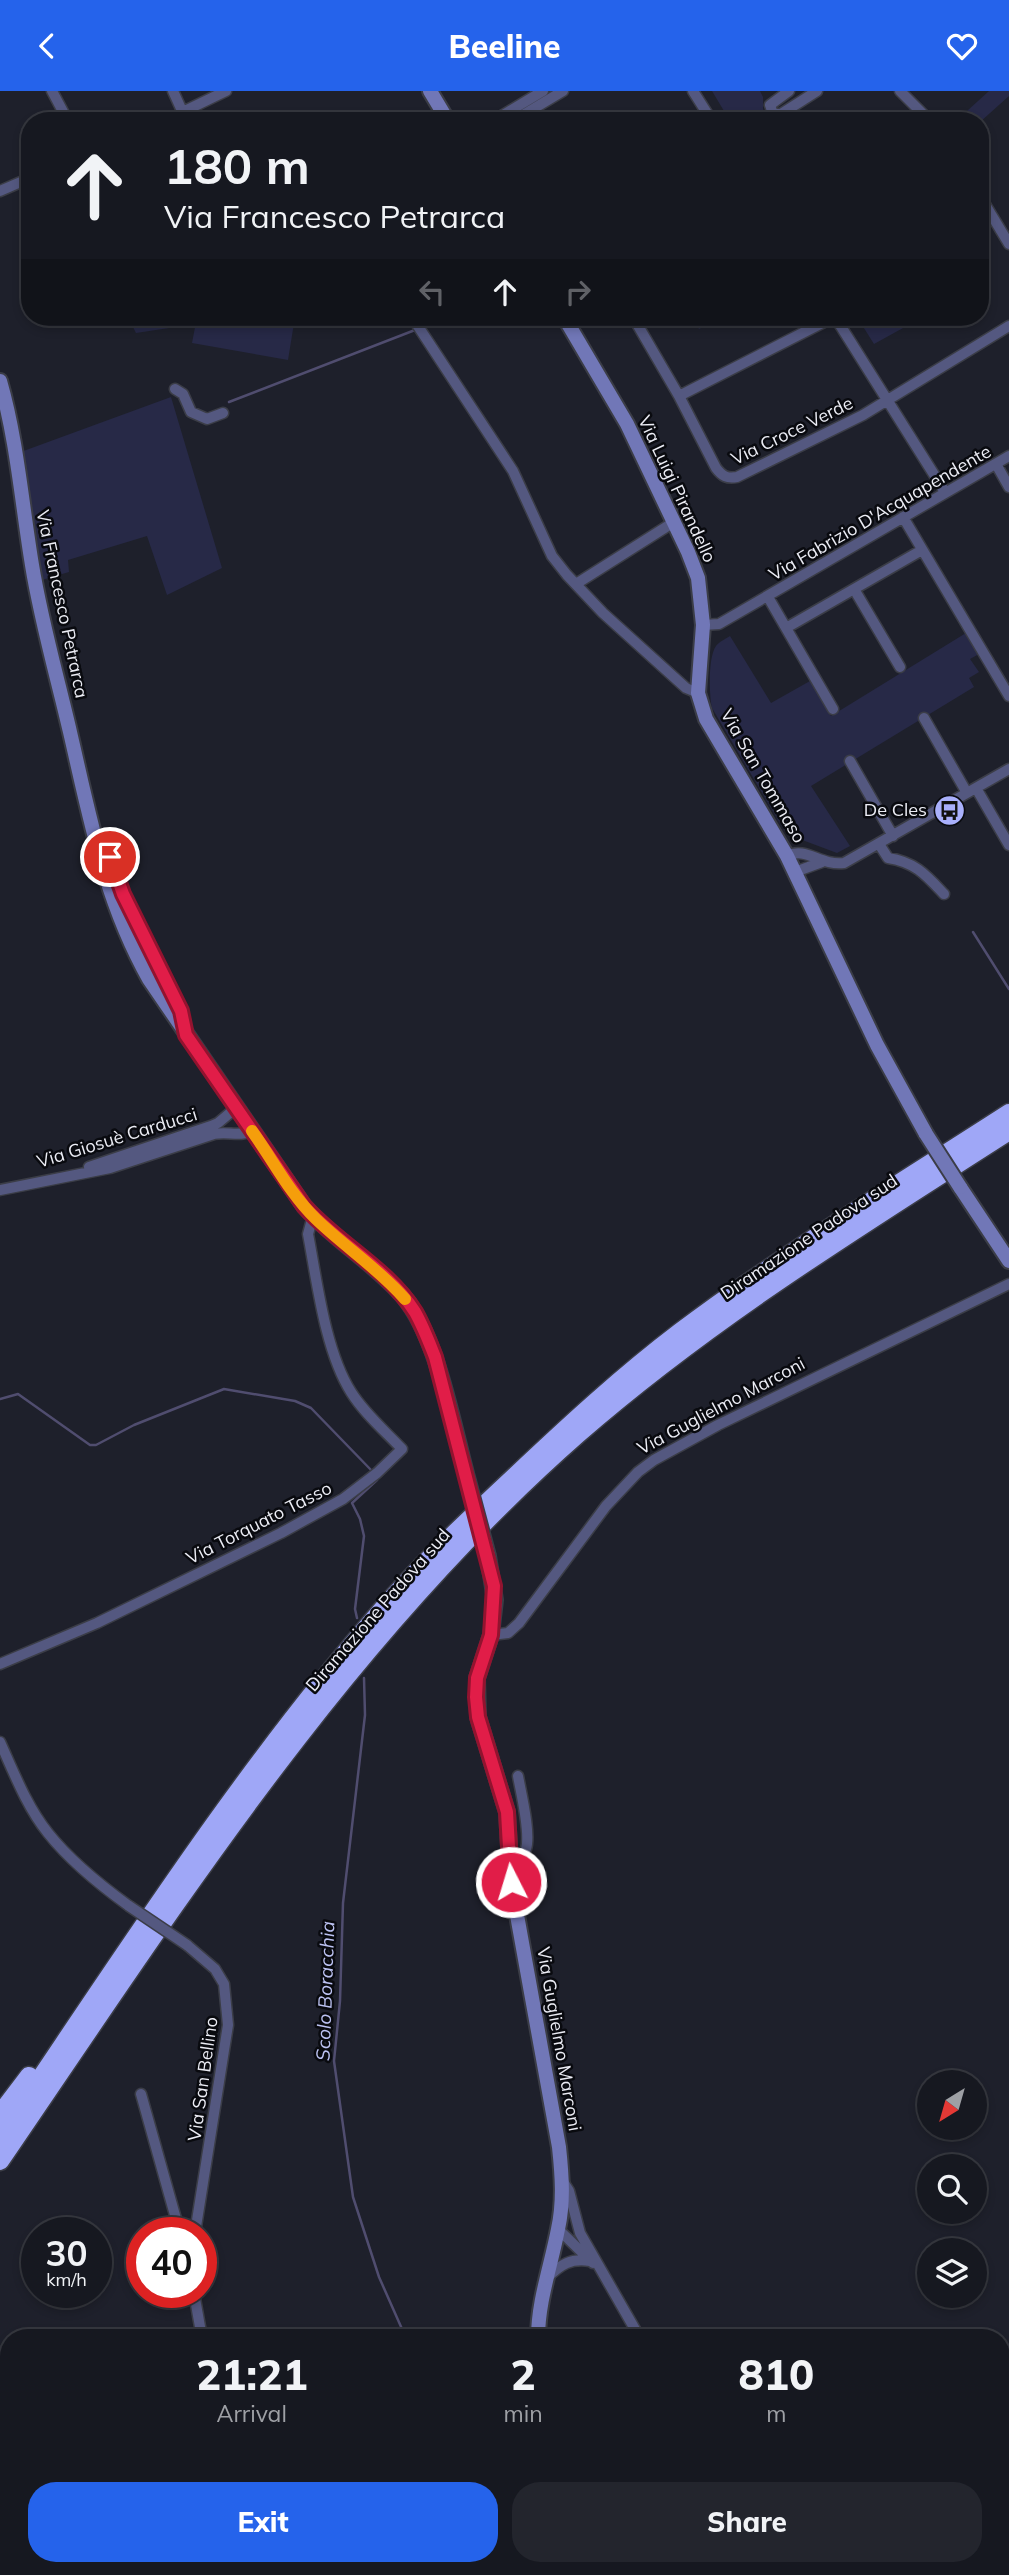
<!DOCTYPE html>
<html lang="en">
<head>
<meta charset="utf-8">
<style>
	body { margin:0; font-family:Mulish,sans-serif; background:#23252d; color:#f1f3f6; height:100vh; display:flex; flex-direction:column; font-size:26px; white-space:nowrap }
	* { box-sizing:border-box; margin:0 }
	p { font-size:23px; color:#9ea0a5 }
	.icon { flex:none; width:38px; height:38px; fill:none; stroke:currentColor; stroke-width:2; stroke-linecap:round; stroke-linejoin:round }
	.map { position:relative; flex:1; overflow:hidden }
	.sheet { position:absolute; left:0px; top:2238px; width:1010px; height:247px; display:flex; flex-direction:column; background:#161820; border-radius:28px 28px 0 0; box-shadow:0 4px 10px #0003,0 0 0 2px #35373e }
	.sheet>* { flex:none }
	.banner { position:absolute; left:21px; top:21px; width:968px; height:214px; border-radius:28px; box-shadow:0 4px 10px #0003,0 0 0 2px #35373e; background:#161820; color:#f1f3f6; overflow:hidden }
	.needle { width:46px; rotate:217deg }
	.buttons { position:absolute; left:917px; top:1979px; display:grid; gap:14px }
	.buttons a { display:grid; place-items:center; width:70px; height:70px; border-radius:50%; background:#161820; box-shadow:0 4px 10px #0003,0 0 0 2px #35373e; font-size:35px }
	.speed { position:absolute; left:21px; top:2126px; display:flex; gap:14px; font-size:35px; font-weight:700; text-align:center }
	.speed>* { display:grid; place-content:center; width:91px; height:91px; border-radius:50%; background:#161820; box-shadow:0 4px 10px #0003,0 0 0 2px #35373e; line-height:1 }
	.speed small { font-size:18px; font-weight:400 }
	.speed .limit { border:10px solid #d22; background:#fff; color:#111 }
	.pin { position:absolute; display:grid; place-items:center; width:60px; height:60px; color:#fff; margin:-30px; border:4px solid #fff; border-radius:50%; box-shadow:0 2px 7px #0007 }
	.me { position:absolute; width:77px; margin:-38px; rotate:355deg; stroke-linejoin:round; filter:drop-shadow(0 0 5px #0008) }
	.turn { display:flex; align-items:center; gap:24px; height:147px; padding:0 28px; font-size:32px }
	.turn .icon { width:91px; height:91px; stroke-width:2.5 }
	.turn b { display:block; font-size:49px; line-height:60px }
	.lanes { display:flex; align-items:center; height:66px; padding:0 28px; background:#0003; justify-content:center; gap:35px; direction:ltr }
	.lanes .off { opacity:.35 }
	.eta { display:flex; justify-content:space-evenly; align-items:center; height:119px; text-align:center }
	.eta b { font-size:42px; font-weight:800; line-height:49px }
	.cta { display:flex; gap:14px; margin-top:auto; padding:14px 28px }
	.cta a { flex:1; height:80px; border-radius:28px; background:#2563eb; color:#fff; font-size:28px; font-weight:800; line-height:80px; text-align:center }
	.cta a+a { background:#23252d; color:#f1f3f6 }
	header { display:flex; justify-content:space-between; align-items:center; height:91px; padding:0 28px; background:#2563eb; color:#fff; font-size:32px; font-weight:800 }
	.map>svg:first-child { display:block }
</style>
</head>
<body>
<header><svg class="icon" aria-label="back" viewBox="0 0 24 24"><path d="M15 5l-7 7 7 7"/></svg>Beeline<svg class="icon" aria-label="heart" viewBox="0 0 24 24"><path d="M12 20l-8-8c-3-5 5-10 8-4 3-6 11-1 8 4z"/></svg></header>
<div class="map">
<svg width="1009" height="2484" viewBox="0 0 1009 2484">
	<rect width="100%" height="100%" fill="#1e202b"/>
	<path fill="#272947" d="M712 0H760L763 6V18L770 30H730Z
		M989 0H1009V5L980 31 956 30Z
		M128 226H190L189 234 136 242Z
		M197 226H295L288 269 192 252Z
		M692 226H723L699 238Z
		M857 226H923L874 253Z
		M171 306 222 477 167 504 147 445 68 469 69 481 42 489 18 362Z
		M966 542 979 563 970 568 979 581 969 587 974 596 811 695 850 755 837 762 797 747 784 739 712 617C709 604 708 566 716 555 719 551 725 548 730 545L771 612 810 590 831 625Z"/>
	<g fill="none" stroke-linecap="round" stroke-linejoin="round">
		<path stroke="#504d6f" stroke-width="2.5" d="M229 311 415 239
			M973 841 1009 898
			M0 1308 18 1303 90 1354H96L134 1334 224 1298 295 1310 311 1317 372 1380
			M357 1527 355 1518 364 1445 360 1428 352 1412 377 1389
			M364 1587 365 1624 343 1812 340 1910 334 1970 353 2106 379 2186 406 2247"/>
		<defs>
			<path id="street" d="M52 0 68 30
				M173 0 183 22
				M693 0 712 30
				M789 0 770 14 773 23H781L817 0
				M900 0 930 30
				M164 30 226 0
				M493 30 543 0
				M513 30 563 0
				M0 100 30 87
				M980 105 1009 153
				M412 226 513 380 552 465 567 484 603 522 686 597 698 602
				M633 226 679 305 716 377C722 385 727 388 737 386L863 324 1009 235
				M835 226 945 401
				M175 298 183 303 191 321 207 328 223 322
				M679 305 834 226
				M996 373 1009 396
				M903 426 1009 605
				M576 493 674 431
				M854 498 900 576
				M768 506 833 618
				M703 534 719 533 1009 365
				M786 537 922 459
				M924 627 967 702
				M850 670 893 745
				M976 697 1009 754
				M93 742 103 748 123 803 182 920 185 936
				M879 753 888 767C915 771 926 784 944 803
				M787 765C806 755 820 775 844 772L1009 678
				M795 781 822 771
				M89 1076 211 1035 218 1032 237 1016
				M0 1099 110 1077 214 1043C227 1040 240 1046 252 1040
				M491 1544 508 1542 519 1532 606 1415 638 1381 654 1369 718 1334 1009 1193
				M0 1573 97 1532 281 1442 343 1408 377 1382 402 1358C385 1340 364 1322 351 1301 325 1260 317 1190 308 1143L311 1132 315 1128
				M0 1651C14 1682 27 1716 48 1742 71 1771 100 1794 129 1815
				M509 1773C515 1769 524 1766 526 1758 531 1742 521 1702 518 1685
				M187 1854 215 1878 224 1893 228 1934 195 2142
				M141 2003 180 2142
				M562 2089 569 2100 580 2142 640 2247
				M558 2138 593 2172
				M547 2187C561 2173 571 2167 590 2170
				M194 2202 202 2247
				M1001 2265 1009 2260
				M220 2476 221 2484
				M557 2476 561 2484
				M812 2476 814 2484
				M892 2484 904 2476"/>
			<path id="secondary" d="M430 0 448 30
				M564 226 627 333 688 461 698 487 703 534 698 602 706 628 787 765 877 954 926 1043
				M0 290C17 349 22 414 32 474 41 530 57 585 70 641 90 727 105 810 149 888L304 1115C334 1149 373 1171 403 1205 438 1246 453 1336 468 1390
				M960 1096 1009 1170
				M488 1465 495 1509 491 1544 477 1587 478 1626 507 1721 511 1791 559 2056C562 2084 564 2111 558 2138 551 2175 538 2210 538 2247
				M642 2476 646 2484"/>
			<path id="highway" d="M0 2023 29 1985
				M0 2047C121 1869 239 1683 381 1520 422 1472 469 1428 515 1385 568 1335 622 1285 680 1241 785 1162 899 1093 1009 1022
				M0 2070C175 1814 343 1549 578 1343 711 1227 861 1135 1009 1040"/>
		</defs>
		<use href="#street" stroke="#3b3d47" stroke-width="13"/>
		<use href="#secondary" stroke="#3b3d47" stroke-width="18"/>
		<use href="#highway" stroke="#3b3d47" stroke-width="21"/>
		<use href="#street" stroke="#545880" stroke-width="10"/>
		<use href="#secondary" stroke="#7177b7" stroke-width="14"/>
		<use href="#highway" stroke="#9fa7f7" stroke-width="18"/>
		<defs>
			<path id="street-bridge" d="M129 1815 187 1854"/>
			<path id="secondary-bridge" d="M926 1043 960 1096
				M468 1390 488 1465"/>
		</defs>
		<use href="#street-bridge" stroke="#3b3d47" stroke-width="13" stroke-linecap="butt"/>
		<use href="#secondary-bridge" stroke="#3b3d47" stroke-width="18" stroke-linecap="butt"/>
		<use href="#street-bridge" stroke="#545880" stroke-width="10"/>
		<use href="#secondary-bridge" stroke="#7177b7" stroke-width="14"/>
	</g>
	<g fill="none" stroke-linecap="round" stroke-linejoin="round">
		<defs>
			<path id="route" d="M110 766 123 803 181 920 186 944 304 1115C338 1153 388 1178 415 1221 423 1235 429 1251 435 1266L494 1495 491 1544 477 1587 476 1606 478 1626 507 1721 511 1791"/>
		</defs>
		<use href="#route" stroke="#92132f" stroke-width="18"/>
		<use href="#route" stroke="#e11d48" stroke-width="12"/>
		<path stroke="#f59e0b" stroke-width="12" d="M252 1040C273 1069 290 1103 316 1128 345 1156 379 1178 405 1208"/>
	</g>
	<defs>
		<symbol id="bus-disc" viewBox="-11 -11 22 22"><circle r="9.5" fill="#a9b0fc" stroke="#090a0f"/><path d="M-5-6H5V4H4V6H2V4H-2V6H-4V4H-5ZM-3.5-4V0h7V-4ZM-3.5 1.2v1.5H-2V1.2ZM2 1.2v1.5H3.5V1.2Z" fill="#111"/></symbol>
	</defs>
	<g fill-rule="evenodd">
		<use href="#bus-disc" x="932" y="702" width="35" height="35"/>
	</g>
	<g text-anchor="middle" stroke-width="5" stroke-linejoin="round" paint-order="stroke">
		<g font-size="18" fill="#ecedf5" stroke="#090a0f">
			<text transform="translate(792 340) rotate(-26)" y="6">Via Croce Verde</text>
			<text transform="translate(677 398) rotate(65)" y="6">Via Luigi Pirandello</text>
			<text transform="translate(880 422) rotate(-30)" y="6">Via Fabrizio D'Acquapendente</text>
			<text transform="translate(62 513) rotate(78)" y="6">Via Francesco Petrarca</text>
			<text transform="translate(763 685) rotate(60)" y="6">Via San Tommaso</text>
			<text transform="translate(117 1047) rotate(-17)" y="6">Via Giosuè Carducci</text>
			<text transform="translate(809 1146) rotate(-34)" y="6">Diramazione Padova sud</text>
			<text transform="translate(721 1315) rotate(-28)" y="6">Via Guglielmo Marconi</text>
			<text transform="translate(259 1432) rotate(-27)" y="6">Via Torquato Tasso</text>
			<text transform="translate(378 1519) rotate(-49)" y="6">Diramazione Padova sud</text>
			<text transform="translate(559 1948) rotate(80)" y="6">Via Guglielmo Marconi</text>
			<text transform="translate(203 1988) rotate(-82)" y="6">Via San Bellino</text>
		</g>
		<g font-size="18" fill="#ecedf5" stroke="#090a0f" text-anchor="end">
			<text x="927" y="725">De Cles</text>
		</g>
		<g font-size="19" font-style="italic" fill="#bcc2f2" stroke="#090a0f">
			<text transform="translate(325 1900) rotate(-88)" y="7">Scolo Boracchia</text>
		</g>
	</g>
</svg>
<div class="buttons">
<a><svg class="needle" viewBox="-14 -14 28 28"><path d="M0-13l5 13h-10z" fill="#e53935"/><path d="M0 13l5-13h-10z" fill="#9ea0a5"/></svg></a>
<a><svg class="icon" aria-label="search" viewBox="0 0 24 24"><circle cx="10" cy="10" r="6"/><path d="M15 15l6 6"/></svg></a>
<a><svg class="icon" aria-label="layers" viewBox="0 0 24 24"><path d="M12 4l9 5-9 5-9-5zM3 14l9 5 9-5"/></svg></a>
</div>
<div class="speed"><div>30<small>km/h</small></div><div class="limit">40</div></div>
<div class="pin" style="left:110px;top:766px;background:#d93025"><svg class="icon" aria-label="arrive" viewBox="0 0 24 24"><path d="M6 21V4h12l-3 4 3 4H6"/></svg></div>
<svg class="me" style="left:511px;top:1791px" viewBox="-20 -20 40 40"><circle r="17" fill="#e11d48" stroke="#fff" stroke-width="3"/><path d="M0-11L8 9 0 5-8 9z" fill="#fff"/></svg>
<div class="banner">
<div class="turn"><svg class="icon" aria-label="ahead" viewBox="0 0 24 24"><path d="M12 20V5M6 11l6-6 6 6"/></svg><div><b>180 m</b>Via Francesco Petrarca</div></div>
<div class="lanes"><svg class="icon off" aria-label="left" viewBox="0 0 24 24"><path d="M17 20v-9H6M10 6l-5 5 5 5"/></svg><svg class="icon" aria-label="ahead" viewBox="0 0 24 24"><path d="M12 20V5M6 11l6-6 6 6"/></svg><svg class="icon off" aria-label="right" viewBox="0 0 24 24"><path d="M7 20v-9h11M14 6l5 5-5 5"/></svg></div>
</div>
<section class="sheet">
<div class="eta">
<div><b>21:21</b><p>Arrival</p></div>
<div><b>2</b><p>min</p></div>
<div><b>810</b><p>m</p></div>
</div>
<div class="cta"><a>Exit</a><a>Share</a></div>
</section>
</div>
</body>
</html>
